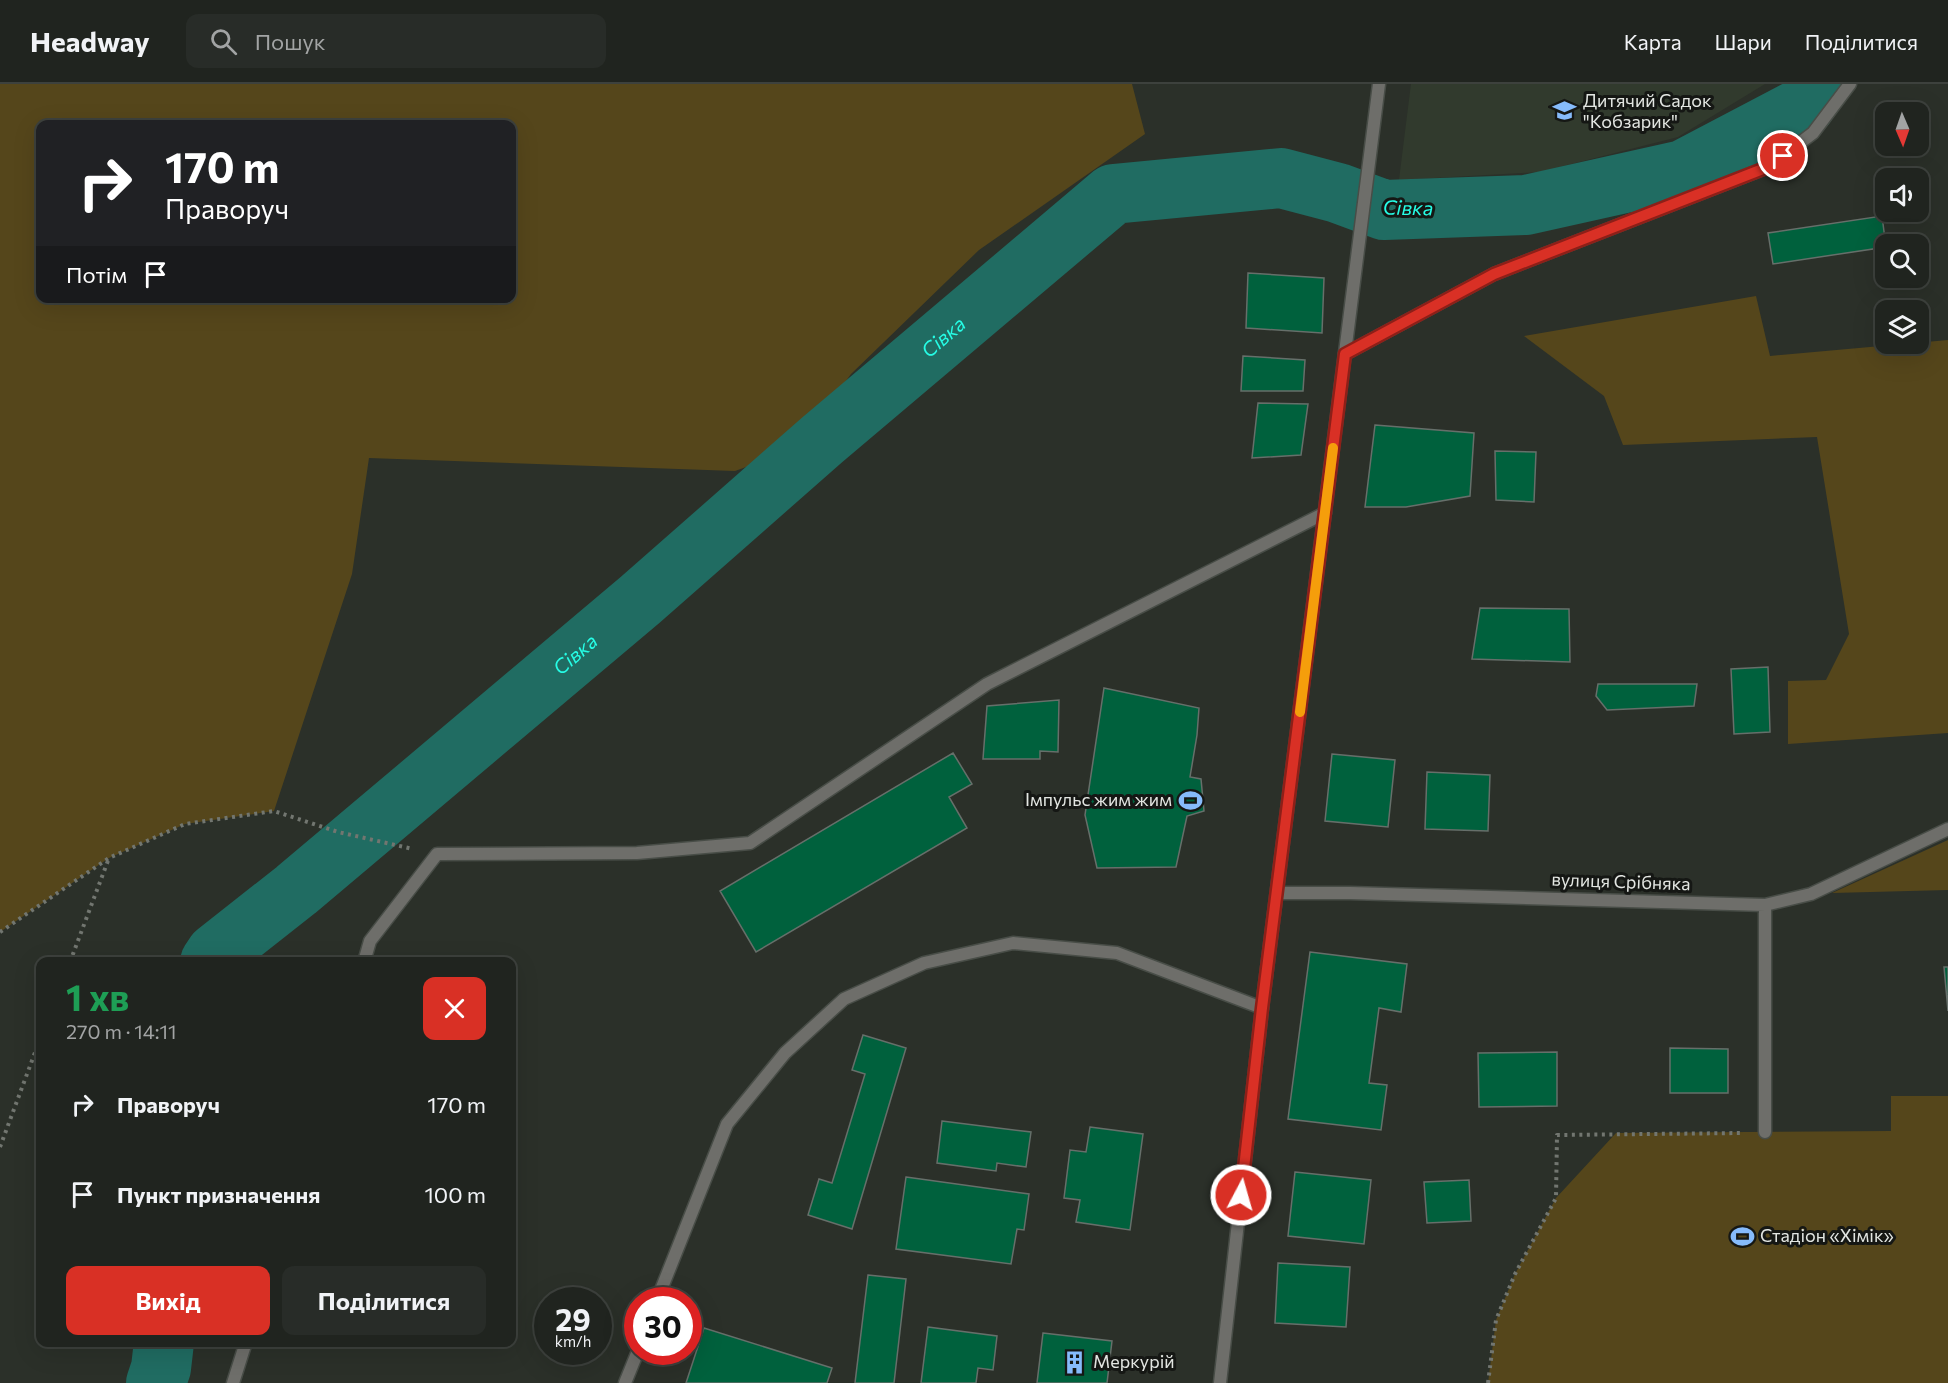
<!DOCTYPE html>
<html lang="uk">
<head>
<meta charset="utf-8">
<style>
	body { margin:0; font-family:Commissioner,sans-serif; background:#282c28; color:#f1f3f6; height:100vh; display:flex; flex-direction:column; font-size:22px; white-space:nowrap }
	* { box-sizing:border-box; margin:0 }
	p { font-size:20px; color:#a2a4a4 }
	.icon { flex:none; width:33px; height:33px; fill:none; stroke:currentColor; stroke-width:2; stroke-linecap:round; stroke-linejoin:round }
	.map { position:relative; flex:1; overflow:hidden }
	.panel { position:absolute; left:36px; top:873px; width:480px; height:390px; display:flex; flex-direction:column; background:#20241f; border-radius:12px; box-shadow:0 6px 24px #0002,0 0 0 2px #3d413d }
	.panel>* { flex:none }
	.guide { position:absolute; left:36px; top:36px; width:480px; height:183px; border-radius:12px; box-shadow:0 6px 24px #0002,0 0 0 2px #3d413d; background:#202124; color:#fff; overflow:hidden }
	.needle { width:39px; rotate:178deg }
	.fabs { position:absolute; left:1875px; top:18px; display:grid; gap:12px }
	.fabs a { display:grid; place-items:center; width:54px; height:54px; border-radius:12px; background:#20241f; box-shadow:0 6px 24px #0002,0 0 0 2px #3d413d; font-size:30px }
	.speed { position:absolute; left:534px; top:1203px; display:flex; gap:12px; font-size:30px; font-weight:700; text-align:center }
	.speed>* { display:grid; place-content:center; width:78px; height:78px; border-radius:50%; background:#20241f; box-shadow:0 6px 24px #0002,0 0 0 2px #3d413d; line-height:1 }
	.speed small { font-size:15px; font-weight:400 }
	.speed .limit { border:9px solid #d22; background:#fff; color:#111 }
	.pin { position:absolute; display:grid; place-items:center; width:51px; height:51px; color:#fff; margin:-26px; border:3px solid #fff; border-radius:50%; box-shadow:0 2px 6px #0007 }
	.me { position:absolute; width:66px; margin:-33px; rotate:6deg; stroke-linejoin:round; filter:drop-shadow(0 0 4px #0008) }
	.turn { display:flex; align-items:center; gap:21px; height:126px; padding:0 30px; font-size:27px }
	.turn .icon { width:78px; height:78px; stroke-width:2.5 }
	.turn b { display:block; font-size:42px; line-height:51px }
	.then { display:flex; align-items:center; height:57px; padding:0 30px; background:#0003; gap:12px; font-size:22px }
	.round { display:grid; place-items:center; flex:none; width:63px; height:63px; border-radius:12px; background:#282c28 }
	.headline { display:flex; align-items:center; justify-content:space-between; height:102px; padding:0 30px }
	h1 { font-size:36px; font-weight:700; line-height:45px; color:#1e9e55 }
	.primary-button { display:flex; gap:12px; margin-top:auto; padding:12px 30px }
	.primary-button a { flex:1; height:69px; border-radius:12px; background:#d93025; color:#fff; font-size:24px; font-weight:700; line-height:69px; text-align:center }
	.primary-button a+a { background:#282c28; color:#f1f3f6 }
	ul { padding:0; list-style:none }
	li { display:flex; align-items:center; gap:18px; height:90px; padding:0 30px }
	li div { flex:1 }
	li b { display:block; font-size:22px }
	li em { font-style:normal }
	header { display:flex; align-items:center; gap:36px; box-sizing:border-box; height:84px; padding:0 30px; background:#20241f; border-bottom:2px solid #3d413d }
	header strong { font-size:28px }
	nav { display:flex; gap:33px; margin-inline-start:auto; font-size:21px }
	.search { width:420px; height:54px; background:#282c28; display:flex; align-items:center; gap:15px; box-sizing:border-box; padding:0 21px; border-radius:12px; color:#a2a4a4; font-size:22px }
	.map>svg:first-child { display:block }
</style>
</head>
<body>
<header>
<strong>Headway</strong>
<div class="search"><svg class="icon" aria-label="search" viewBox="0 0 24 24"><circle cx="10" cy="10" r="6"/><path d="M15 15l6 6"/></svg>Пошук</div>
<nav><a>Карта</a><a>Шари</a><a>Поділитися</a></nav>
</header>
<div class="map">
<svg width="1948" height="1299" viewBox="0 0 1948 1299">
	<rect width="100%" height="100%" fill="#2b3029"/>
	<path fill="#313a2d" d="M1411 0H1765L1678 53 1540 88 1399 96Z"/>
	<path fill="#55461b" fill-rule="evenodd" d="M0 0H1132L1145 50 979 166 851 290 796 365 735 387 369 374 352 490 274 727 185 740 109 774 0 848ZM40 40H512V214H40Z
		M1756 212 1770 272 1948 256V649L1788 660V597L1826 596 1849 550 1817 353 1623 361 1604 312 1524 252Z
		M1948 756V806L1832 809Z
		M1891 1012H1948V1299H1488L1496 1236 1515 1190 1556 1114 1616 1049 1891 1047Z"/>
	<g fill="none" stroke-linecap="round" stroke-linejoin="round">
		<g stroke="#206c62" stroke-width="60">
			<path id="s1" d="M210 878 216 869 296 806 640 516 822 356 1113 110 1281 94 1338 109 1384 126 1526 121 1683 86 1805 22 1818 0"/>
			<path d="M156 1299 161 1284 164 1258"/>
		</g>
	</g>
	<path fill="#00613d" stroke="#666f6a" stroke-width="1.5" d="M1882 132 1886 163 1773 180 1768 149Z
		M1248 189 1324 194 1322 249 1246 244Z
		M1243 272 1305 276 1303 307H1241Z
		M1258 319 1308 320 1301 371 1252 374Z
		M1375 341 1474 349 1470 412 1406 423H1365Z
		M1495 367 1536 368 1534 418 1496 416Z
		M1480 524 1569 525 1570 578 1472 575Z
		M1768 583 1770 648 1734 650 1731 585Z
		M1598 600H1697L1694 622 1607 626 1596 612Z
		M1104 604 1199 624 1197 651 1190 693 1201 695 1204 727 1187 732 1176 783 1097 784 1085 731Z
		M1059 616 1058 668 1040 667V675H983L987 622Z
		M953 669 972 700 949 713 967 744 756 868 720 807Z
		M1332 670 1395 676 1388 743 1325 737Z
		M1427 688 1490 691 1488 747 1425 745Z
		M1310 868 1407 880 1401 928 1379 924 1369 999 1387 1001 1381 1046 1288 1035Z
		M1944 883H1948V927Z
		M863 951 906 964 852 1145 808 1131 819 1095 832 1099 865 990 852 986Z
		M1670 964 1728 965V1009H1670Z
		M1557 968V1022L1479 1023 1478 969Z
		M942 1037 1031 1048 1026 1083 997 1079 996 1087 937 1079Z
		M1090 1043 1143 1050 1130 1146 1076 1138 1080 1116 1064 1114 1070 1066 1086 1068Z
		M1295 1088 1371 1096 1364 1160 1288 1152Z
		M906 1093 1029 1110 1024 1146 1017 1145 1011 1180 896 1165Z
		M1469 1096 1471 1137 1427 1139 1424 1098Z
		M1278 1179 1350 1183 1346 1243 1275 1239Z
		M868 1191 906 1195 894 1299H855Z
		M928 1243 997 1252 993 1286 978 1284 976 1299H921Z
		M704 1244 832 1284 827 1299H686Z
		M1043 1249 1112 1257 1107 1299H1037Z"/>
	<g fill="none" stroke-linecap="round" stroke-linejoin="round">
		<defs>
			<path id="lane" d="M1345 270 1494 190 1768 83 1813 49 1850 0
				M364 878 370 857 437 770 637 769 750 759 987 600 1325 429
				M657 1216 727 1040 785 969 844 915 924 879 1013 859 1117 869 1262 924
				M233 1299 246 1258
				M625 1299 638 1267"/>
			<path id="street" d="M1277 809H1350L1765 821 1811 810 1948 745
				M1765 1048V821
				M1220 1299 1262 924 1379 0"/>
		</defs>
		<use href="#lane" stroke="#484d47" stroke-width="15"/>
		<use href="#street" stroke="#484d47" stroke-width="15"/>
		<path stroke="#727670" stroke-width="4" stroke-dasharray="3 4.5" stroke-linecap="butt" d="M0 848 109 774 185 740 274 727 338 748 413 765
			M70 878 109 774
			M0 1063 40 955
			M1488 1299 1496 1236 1515 1190 1556 1114 1557 1051 1743 1049"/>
		<use href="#lane" stroke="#6e6e6a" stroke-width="12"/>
		<use href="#street" stroke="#6e6e6a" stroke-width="12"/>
	</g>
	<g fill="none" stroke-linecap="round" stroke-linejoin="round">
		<defs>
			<path id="route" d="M1241 1111 1262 924 1345 270 1494 190 1768 83 1783 72"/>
		</defs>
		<use href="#route" stroke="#8d1f18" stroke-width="15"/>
		<use href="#route" stroke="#d93025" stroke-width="10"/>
		<path stroke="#f59e0b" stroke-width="10" d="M1300 628 1333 364"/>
	</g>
	<defs>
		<symbol id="school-bare" viewBox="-9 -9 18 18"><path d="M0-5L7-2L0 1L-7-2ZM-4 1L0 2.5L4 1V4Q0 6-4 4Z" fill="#86bbfb" stroke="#151714" stroke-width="2.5" paint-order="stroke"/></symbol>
		<symbol id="stadium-bare" viewBox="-9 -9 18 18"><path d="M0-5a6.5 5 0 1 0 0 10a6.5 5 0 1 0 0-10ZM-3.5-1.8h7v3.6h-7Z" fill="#86bbfb" stroke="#151714" stroke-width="2.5" paint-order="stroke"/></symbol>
		<symbol id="building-bare" viewBox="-9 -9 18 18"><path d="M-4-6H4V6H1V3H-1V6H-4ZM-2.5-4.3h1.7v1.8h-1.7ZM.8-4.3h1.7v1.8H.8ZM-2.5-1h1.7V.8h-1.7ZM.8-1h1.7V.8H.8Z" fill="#86bbfb" stroke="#151714" stroke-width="2.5" paint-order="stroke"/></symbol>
	</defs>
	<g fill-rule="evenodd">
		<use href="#school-bare" x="1548" y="10" width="33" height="33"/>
		<use href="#stadium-bare" x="1174" y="700" width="33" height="33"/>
		<use href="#stadium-bare" x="1726" y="1136" width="33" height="33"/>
		<use href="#building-bare" x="1058" y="1262" width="33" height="33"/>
	</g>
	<g text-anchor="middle" stroke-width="6" stroke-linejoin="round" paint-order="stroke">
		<g font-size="18" fill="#e3e6e2" stroke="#151714" text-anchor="start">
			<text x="1583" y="23">Дитячий Садок<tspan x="1583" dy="21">"Кобзарик"</tspan></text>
			<text x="1172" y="722" text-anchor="end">Імпульс жим жим</text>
			<text x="1760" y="1158">Стадіон «Хімік»</text>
			<text x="1093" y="1284">Меркурій</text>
		</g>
		<g font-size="18" fill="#e3e6e2" stroke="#151714">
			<text transform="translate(1621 798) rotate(2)" y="6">вулиця Срібняка</text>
		</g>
		<g font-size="20" font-style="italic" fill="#26fce5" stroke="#151714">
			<text transform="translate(1408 124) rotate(1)" y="7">Сівка</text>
			<text dy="7" stroke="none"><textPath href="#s1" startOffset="964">Сівка</textPath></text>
			<text dy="7" stroke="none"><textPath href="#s1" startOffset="478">Сівка</textPath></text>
		</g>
	</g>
</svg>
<div class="fabs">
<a><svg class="needle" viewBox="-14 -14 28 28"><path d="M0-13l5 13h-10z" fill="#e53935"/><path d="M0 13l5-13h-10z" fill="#a2a4a4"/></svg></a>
<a><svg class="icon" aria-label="sound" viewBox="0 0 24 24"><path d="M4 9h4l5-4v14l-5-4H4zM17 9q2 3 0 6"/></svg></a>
<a><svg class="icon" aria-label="search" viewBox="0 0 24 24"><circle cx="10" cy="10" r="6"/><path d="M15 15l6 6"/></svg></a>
<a><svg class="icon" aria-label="layers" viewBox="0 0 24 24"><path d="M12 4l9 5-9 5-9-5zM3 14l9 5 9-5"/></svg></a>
</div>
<div class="speed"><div>29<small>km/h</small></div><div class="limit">30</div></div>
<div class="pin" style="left:1783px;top:72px;background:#d93025"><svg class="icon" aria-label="arrive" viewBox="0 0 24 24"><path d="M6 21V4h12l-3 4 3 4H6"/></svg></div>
<svg class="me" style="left:1241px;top:1111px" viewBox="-20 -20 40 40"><circle r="17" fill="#d93025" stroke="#fff" stroke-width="3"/><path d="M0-11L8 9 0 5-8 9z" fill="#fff"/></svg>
<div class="guide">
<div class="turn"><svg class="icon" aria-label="right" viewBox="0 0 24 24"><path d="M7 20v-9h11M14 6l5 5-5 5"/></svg><div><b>170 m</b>Праворуч</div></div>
<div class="then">Потім<svg class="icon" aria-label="arrive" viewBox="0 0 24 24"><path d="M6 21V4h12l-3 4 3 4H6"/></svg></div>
</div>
<section class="panel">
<div class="headline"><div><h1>1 хв</h1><p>270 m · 14:11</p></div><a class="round" style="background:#d93025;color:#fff"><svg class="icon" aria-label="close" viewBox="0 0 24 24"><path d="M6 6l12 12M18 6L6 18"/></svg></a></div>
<ul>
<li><svg class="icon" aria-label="right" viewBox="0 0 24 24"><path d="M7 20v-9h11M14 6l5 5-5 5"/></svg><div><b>Праворуч</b></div><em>170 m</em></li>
<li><svg class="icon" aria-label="arrive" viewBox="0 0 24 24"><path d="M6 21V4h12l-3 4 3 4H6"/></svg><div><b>Пункт призначення</b></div><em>100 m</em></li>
</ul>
<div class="primary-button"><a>Вихід</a><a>Поділитися</a></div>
</section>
</div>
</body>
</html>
